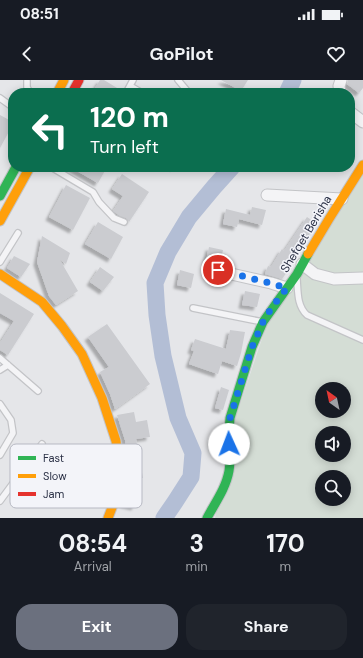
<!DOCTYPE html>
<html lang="en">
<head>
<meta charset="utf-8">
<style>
	body { margin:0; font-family:"DM Sans",sans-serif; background:#20242c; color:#f1f3f6; height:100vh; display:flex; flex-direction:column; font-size:15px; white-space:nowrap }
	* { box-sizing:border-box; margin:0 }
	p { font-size:13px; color:#9ea1a6 }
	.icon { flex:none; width:22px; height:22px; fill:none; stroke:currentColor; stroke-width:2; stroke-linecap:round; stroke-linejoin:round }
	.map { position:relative; height:438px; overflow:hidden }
	.sheet { display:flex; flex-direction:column; background:#171b24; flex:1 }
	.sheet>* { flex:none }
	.hud { position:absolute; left:8px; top:8px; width:347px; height:84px; border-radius:16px; box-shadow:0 2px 10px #0003; background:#0b6e4f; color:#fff; overflow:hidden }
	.needle { width:26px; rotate:327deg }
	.controls { position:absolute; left:315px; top:302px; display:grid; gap:8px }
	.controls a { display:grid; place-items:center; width:36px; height:36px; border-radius:50%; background:#171b24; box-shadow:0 2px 10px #0003; font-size:20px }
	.pin { position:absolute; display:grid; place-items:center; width:34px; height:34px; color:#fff; margin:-17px; border:2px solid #fff; border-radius:50%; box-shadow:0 1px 4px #0007 }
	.me { position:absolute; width:44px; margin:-22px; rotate:358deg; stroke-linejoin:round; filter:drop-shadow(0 0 3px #0008) }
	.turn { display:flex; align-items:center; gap:14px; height:84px; padding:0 16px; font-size:18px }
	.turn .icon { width:52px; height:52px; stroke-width:2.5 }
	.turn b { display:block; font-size:28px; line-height:34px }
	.eta { display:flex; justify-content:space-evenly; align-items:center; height:68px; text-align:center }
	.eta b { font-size:24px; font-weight:700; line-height:28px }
	.primary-button { display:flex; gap:8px; margin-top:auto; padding:8px 16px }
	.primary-button a { flex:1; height:46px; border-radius:16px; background:#6b707e; color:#fff; font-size:16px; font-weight:700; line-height:46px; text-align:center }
	.primary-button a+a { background:#20242c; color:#f1f3f6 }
	.status { display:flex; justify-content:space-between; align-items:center; height:28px; padding:0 20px; background:#171b24; direction:ltr }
	.status svg { height:11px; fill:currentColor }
	header { display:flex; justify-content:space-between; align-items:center; height:52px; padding:0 16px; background:#171b24; font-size:18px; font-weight:700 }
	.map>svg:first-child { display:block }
</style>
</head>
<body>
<div class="status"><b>08:51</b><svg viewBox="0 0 49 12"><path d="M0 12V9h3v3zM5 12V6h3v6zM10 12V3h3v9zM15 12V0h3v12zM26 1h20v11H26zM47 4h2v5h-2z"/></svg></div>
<header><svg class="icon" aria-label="back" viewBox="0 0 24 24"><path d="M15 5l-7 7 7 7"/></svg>GoPilot<svg class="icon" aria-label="heart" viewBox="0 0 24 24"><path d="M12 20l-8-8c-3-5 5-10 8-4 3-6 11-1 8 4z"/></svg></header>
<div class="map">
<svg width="363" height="438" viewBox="0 0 363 438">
	<defs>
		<filter id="shadow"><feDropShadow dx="-3.5" dy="3.5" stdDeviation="1" flood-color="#0004"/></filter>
	</defs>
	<rect width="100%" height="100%" fill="#e5e6e9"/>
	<path fill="#d4ddd5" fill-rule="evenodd" d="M363 95V438H215L234 342 267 244ZM322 309H344V331H322ZM322 353H344V375H322ZM322 397H344V419H322Z"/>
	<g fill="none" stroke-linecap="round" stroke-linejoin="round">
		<path stroke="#b3bed5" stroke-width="17" d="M287 13 293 0
			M164 438 175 422 191 397 193 373 178 338 163 276 157 235 155 203 168 172 189 137 214 107 232 87"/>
	</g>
	<path fill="#cbccd0" filter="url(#shadow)" d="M100 0H104L122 11V13H92Z
		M221 0H248L241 11Z
		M348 0H363V8L359 13 347 4Z
		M0 35 13 42V44L0 68Z
		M70 87H107L98 103Z
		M122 94 149 112 129 142 126 138 120 136 113 131 123 116 112 109Z
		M66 105 90 118 73 150 49 137Z
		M252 127 266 130 262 145 239 139 237 147 223 144 226 129 250 135Z
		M307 137 316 143 297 176 295 175 285 191 287 192 282 199 265 194 268 186 271 187 282 169 284 171Z
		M98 142 123 157 111 179 85 164Z
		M42 156 70 173 66 184 60 180 78 211 56 225 49 216 37 182Z
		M209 167 223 170 220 184 206 181Z
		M14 176 30 184 21 197 7 188Z
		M100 187 114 197 103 211 90 202Z
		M180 190 194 194 191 208 177 205Z
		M245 211 260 214 257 227 242 225Z
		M0 213 34 234 8 275 0 270V263L14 241 0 233Z
		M107 244 150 304 118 327 115 329 110 314 100 292 109 287 88 257Z
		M230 250 245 252 241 273 237 286 222 281 218 294 189 284 194 271 191 270 195 259 226 269Z
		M221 307 229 310 223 330 215 328Z
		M134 332 136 342 147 340 150 357 136 359 143 398H141L138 411H139L135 427 123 424 130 398 126 397 128 386 125 360 117 335Z"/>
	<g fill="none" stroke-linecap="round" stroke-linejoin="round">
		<defs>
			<path id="lane" d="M178 0 189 13
				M27 1V7L30 13
				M130 6 142 13
				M126 13 133 0
				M0 18 11 26 13 30
				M51 87 93 112 99 122 114 138 124 142
				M169 87 170 88
				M0 182 18 153
				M297 199C298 212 297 226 307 235L363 260
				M193 228 263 242
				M0 278 8 285 38 311
				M0 290 8 285
				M0 324 11 340 13 353 0 375
				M0 421 42 364"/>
			<path id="street" d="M340 13 339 6 341 0
				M350 32 363 42
				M267 115 342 119
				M302 184 315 194 334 199 363 198
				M218 191 271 203 287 208"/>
			<path id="fast" d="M0 116 16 87
				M207 438C215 423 226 408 229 391 232 373 228 355 230 338L252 267 263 242 297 194 308 174"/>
			<path id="slow" d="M57 13 64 0
				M0 141 30 87
				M308 174 329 139 363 85
				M0 194 42 222 62 246 82 274 102 318 116 361 119 387 113 425 108 438"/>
			<path id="jam" d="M72 13 79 0"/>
		</defs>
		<use href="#lane" stroke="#c3c4c7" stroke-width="8"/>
		<use href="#street" stroke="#c3c4c7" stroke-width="13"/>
		<use href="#fast" stroke="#c3c4c7" stroke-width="11"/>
		<use href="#slow" stroke="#c3c4c7" stroke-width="11"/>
		<use href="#jam" stroke="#c3c4c7" stroke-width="11"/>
		<use href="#lane" stroke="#f4f4f6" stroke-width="5.5"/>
		<use href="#street" stroke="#f4f4f6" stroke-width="11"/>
		<use href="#fast" stroke="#30b455" stroke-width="9"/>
		<use href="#slow" stroke="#ff9f0a" stroke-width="9"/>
		<use href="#jam" stroke="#e5322d" stroke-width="9"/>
	</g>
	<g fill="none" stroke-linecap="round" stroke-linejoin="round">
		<path stroke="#1a73e8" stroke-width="7" stroke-dasharray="0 12.6" d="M218 190 270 203 287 208 272 227 263 242 252 267 230 338 228 347 229 364"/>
	</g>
	<g text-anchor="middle" stroke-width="3" stroke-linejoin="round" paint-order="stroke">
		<g font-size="12" fill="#2a3045" stroke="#f3f4f9">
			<text transform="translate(306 154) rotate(-59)" y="4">Shefqet Berisha</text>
		</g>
	</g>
	<rect x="10" y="364" width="132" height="64" rx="6" fill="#f3f4f9" stroke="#b7b9c3" stroke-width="1"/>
	<rect x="18" y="376" width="18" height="4" fill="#30b455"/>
	<rect x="18" y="394" width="18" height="4" fill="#ff9f0a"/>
	<rect x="18" y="412" width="18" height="4" fill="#e5322d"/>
	<g font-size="11" fill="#2a3045">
		<text x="43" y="382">Fast</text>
		<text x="43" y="400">Slow</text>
		<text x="43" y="418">Jam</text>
	</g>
</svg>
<div class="controls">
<a><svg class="needle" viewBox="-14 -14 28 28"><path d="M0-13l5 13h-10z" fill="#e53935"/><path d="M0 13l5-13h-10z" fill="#9ea1a6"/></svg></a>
<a><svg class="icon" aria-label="sound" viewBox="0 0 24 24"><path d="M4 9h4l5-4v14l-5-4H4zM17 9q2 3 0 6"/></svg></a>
<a><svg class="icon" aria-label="search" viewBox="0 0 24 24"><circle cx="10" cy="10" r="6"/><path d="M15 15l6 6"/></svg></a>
</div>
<div class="pin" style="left:218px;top:190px;background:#d93025"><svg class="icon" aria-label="arrive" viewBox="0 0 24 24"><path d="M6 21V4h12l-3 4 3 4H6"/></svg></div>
<svg class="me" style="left:229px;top:364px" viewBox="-20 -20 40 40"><circle r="19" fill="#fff"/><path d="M0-13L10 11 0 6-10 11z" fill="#1a73e8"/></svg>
<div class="hud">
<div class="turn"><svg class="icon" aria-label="left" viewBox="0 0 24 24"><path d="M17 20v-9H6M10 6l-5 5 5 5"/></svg><div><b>120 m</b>Turn left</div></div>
</div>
</div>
<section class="sheet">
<div class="eta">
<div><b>08:54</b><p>Arrival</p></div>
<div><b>3</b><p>min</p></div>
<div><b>170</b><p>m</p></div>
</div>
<div class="primary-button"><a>Exit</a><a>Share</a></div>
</section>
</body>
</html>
